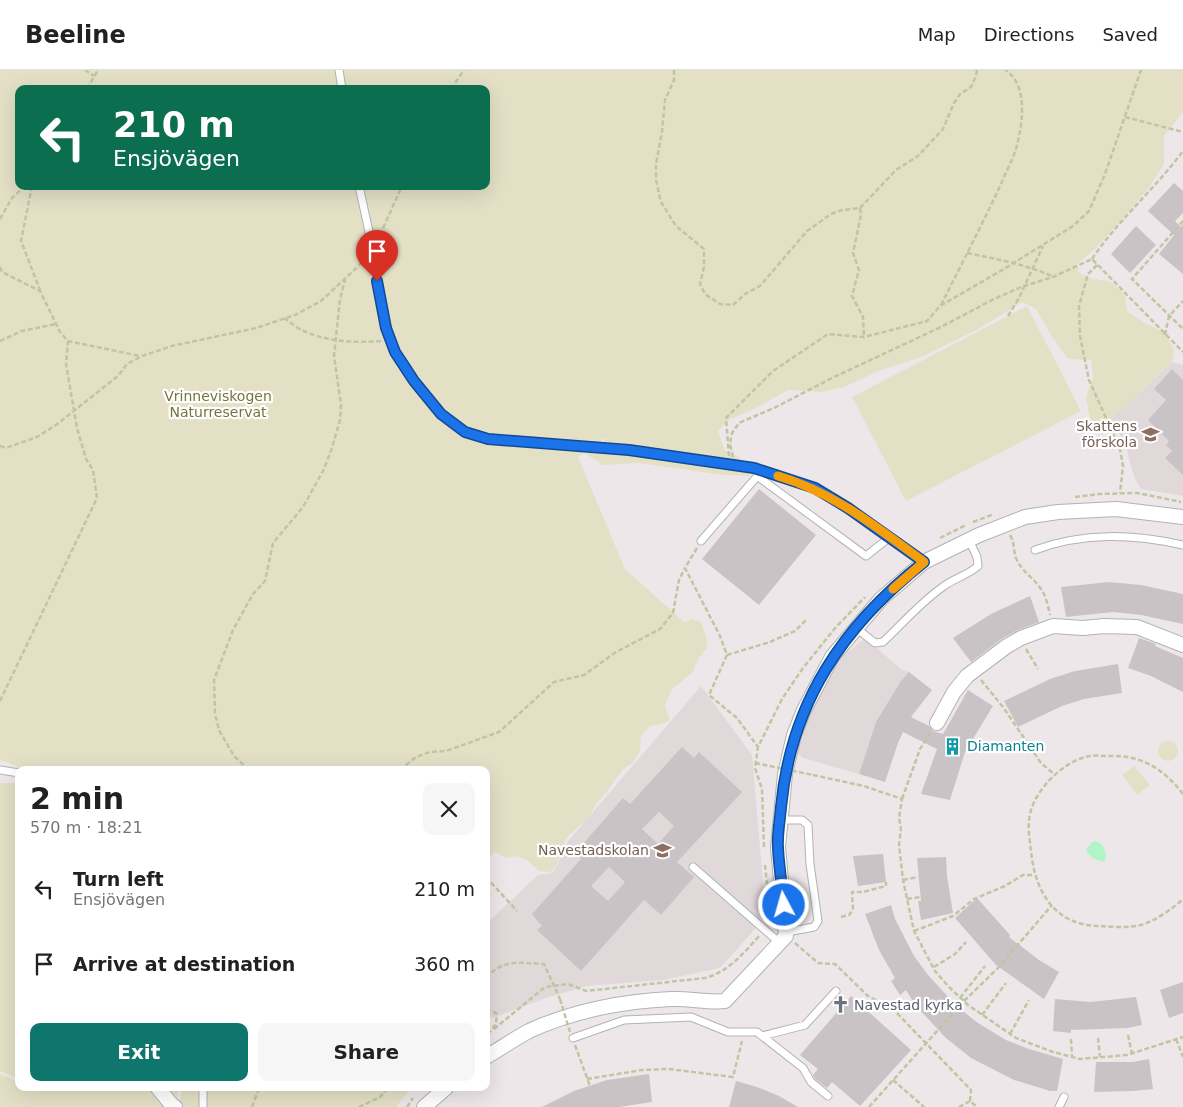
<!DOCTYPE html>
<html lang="en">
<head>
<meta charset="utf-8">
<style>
	body { margin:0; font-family:"DejaVu Sans",sans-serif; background:#f6f6f6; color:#202124; height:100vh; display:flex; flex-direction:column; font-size:19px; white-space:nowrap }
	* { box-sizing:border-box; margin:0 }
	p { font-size:16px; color:#757577 }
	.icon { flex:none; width:28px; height:28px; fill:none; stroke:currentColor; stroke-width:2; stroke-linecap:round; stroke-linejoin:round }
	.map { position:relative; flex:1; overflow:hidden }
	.sheet { position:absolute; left:15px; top:696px; width:475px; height:325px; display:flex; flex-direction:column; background:#fff; border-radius:10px; box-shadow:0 5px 20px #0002 }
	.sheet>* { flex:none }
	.top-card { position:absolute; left:15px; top:15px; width:475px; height:105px; border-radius:10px; box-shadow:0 5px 20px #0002; background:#0b6e4f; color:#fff; overflow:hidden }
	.pin { position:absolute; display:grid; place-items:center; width:42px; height:42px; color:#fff; margin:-51px -21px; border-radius:50% 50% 50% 0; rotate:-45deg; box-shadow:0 0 5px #0007 }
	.pin .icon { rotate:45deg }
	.me { position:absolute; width:55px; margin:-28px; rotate:354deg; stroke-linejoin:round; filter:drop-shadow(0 0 4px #0008) }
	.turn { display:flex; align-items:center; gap:18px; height:105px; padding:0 15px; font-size:22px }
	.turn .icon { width:65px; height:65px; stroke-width:2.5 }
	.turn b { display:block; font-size:35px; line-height:42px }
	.round { display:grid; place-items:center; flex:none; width:52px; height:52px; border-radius:10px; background:#f6f6f6 }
	.summary { display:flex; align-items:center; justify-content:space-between; height:85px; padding:0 15px }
	h1 { font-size:30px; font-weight:800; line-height:38px }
	.action { display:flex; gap:10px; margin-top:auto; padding:10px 15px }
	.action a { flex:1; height:58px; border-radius:10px; background:#0f766e; color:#fff; font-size:20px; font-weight:800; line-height:58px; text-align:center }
	.action a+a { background:#f6f6f6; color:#202124 }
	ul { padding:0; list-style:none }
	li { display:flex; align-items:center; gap:15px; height:75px; padding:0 15px }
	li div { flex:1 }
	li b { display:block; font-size:19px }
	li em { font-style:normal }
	header { display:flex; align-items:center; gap:30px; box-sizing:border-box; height:70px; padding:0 25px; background:#fff; border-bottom:1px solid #e0e0e0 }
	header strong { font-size:24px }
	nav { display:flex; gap:28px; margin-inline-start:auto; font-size:18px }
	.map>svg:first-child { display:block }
</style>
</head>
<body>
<header>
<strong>Beeline</strong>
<nav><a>Map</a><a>Directions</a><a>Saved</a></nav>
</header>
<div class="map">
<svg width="1183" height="1037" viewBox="0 0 1183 1037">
	<rect width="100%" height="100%" fill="#eee7e9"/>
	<path fill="#e1d8da" d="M1172 292 1183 295V426L1141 419 1135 408 1130 394 1126 375 1111 349Z
		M865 568 901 599 909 602 876 652 859 704 803 688 797 683 807 650 832 602 844 585Z
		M701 616 752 685 766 847 720 898 663 910 587 916 546 928 493 948 486 946V854L538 805 553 803 569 770Z"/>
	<path fill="#e3e0c6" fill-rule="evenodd" d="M0 0H1183V42L1164 66V94L1148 119 1120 151 1095 179 1077 194 1079 203 1093 209 1109 211 1125 224 1127 241 1143 252 1164 262 1174 280 1172 292 1108 352H1094L1090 349 1086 327 1093 308 1091 290 1068 289 1051 265 1036 239 1022 232 975 261 919 288 881 300 844 317 821 322 788 320 756 338 729 350 718 361 725 381 739 387 750 406 723 405 639 393 603 395 586 384 609 367 604 369 578 387 625 499 685 553 691 549 701 552 706 566 707 578 698 589 693 602 672 619 665 635 670 650 661 654 650 656 641 666 640 681 634 692 623 699 608 720 597 733 588 748 566 768 556 796 551 802 539 801 527 790 517 786 505 788 495 782 486 791V700H21L16 697 17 696 0 690ZM19 19H486V116H19Z
		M1027 236 1081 341 906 431 852 327Z
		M1158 681a10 10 0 1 1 20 0a10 10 0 1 1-20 0Z
		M1134 696 1150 715 1137 725 1122 705Z
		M0 713H19L18 1009 0 1001Z
		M0 1004 19 1012V1018H178L177 1031 179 1037H0Z
		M182 1018H411L396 1037H183L180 1030Z"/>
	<path fill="#b0f5c8" d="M1094 771C1105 773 1107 783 1105 792 1097 791 1088 787 1086 779Z"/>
	<path fill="#cac3c6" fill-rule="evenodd" d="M1174 113 1183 121V143L1175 151 1181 157 1183 154V204L1159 184 1174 165 1148 141Z
		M1136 156 1156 175 1130 203 1111 184Z
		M1172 299 1183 310V405L1165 388 1172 381 1166 375 1169 371 1148 350 1166 330 1154 319Z
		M759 419 816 465 759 535 702 489Z
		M1109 512 1141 515 1183 524V554L1141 545 1113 542 1066 547 1061 517Z
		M1030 526 1039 552 1018 560 1003 568 971 592 953 568 991 544Z
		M1139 568 1156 574 1155 576 1183 588V622L1151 606 1128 598Z
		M1118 594 1122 623 1084 629 1062 636 1018 657 1004 631 1050 609 1075 601Z
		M909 602 932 620 911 647 929 656 933 661 943 664 968 620 993 636 965 682 950 730 921 724 937 679 903 662 898 673 885 712 859 704 876 652 901 611Z
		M682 677 694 688 699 682 742 722 677 792 694 807 661 845 644 830 581 901 537 860 542 856 532 844 581 789 576 782 623 728 630 734ZM659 742 674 756 658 774 642 759ZM609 797 625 812 608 831 591 816Z
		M883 784 886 812 858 816 853 786Z
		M946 787 947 806 953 843 921 850 918 831H921L917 788Z
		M977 828 1010 865 1009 867 1039 890 1059 902 1044 929 996 895 955 848Z
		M891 835 895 849 914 886 928 905 952 931 951 932 978 953 1006 970 1029 979 1063 989 1057 1021H1050L1014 1010 971 988 946 968 916 936 906 920 900 925 891 911 895 908 879 880 865 844Z
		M1183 912V943L1169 948 1160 920Z
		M851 926 911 980 860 1036 832 1012 827 1018 815 1009 813 1005 818 999 800 985Z
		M1136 927 1142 955 1128 958 1071 960V963L1053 961 1055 929 1091 932Z
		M1149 989 1153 1019 1133 1021 1094 1022 1096 992H1133Z
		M649 1004 652 1032 619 1037H542L574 1021 607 1010Z
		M736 1011 757 1017 779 1026 798 1037H729Z"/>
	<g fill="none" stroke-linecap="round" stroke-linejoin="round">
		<defs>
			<path id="lane" d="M339 0 342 19
				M359 116 373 180 386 259 395 282 414 311 441 344 465 362 487 369 629 380 754 399 815 418 848 437 924 492
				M757 406 866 486 890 467
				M701 471 760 403
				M1035 480C1084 462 1132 464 1183 475
				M856 558 875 573 883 572C903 553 921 532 944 516 955 508 968 505 978 496L977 487 969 470
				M0 700 19 703
				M780 750H802L808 755 810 794 818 851 814 857 787 862
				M693 797 780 873
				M762 966 805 955 836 921
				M573 968 624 950 691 947 728 962H757L803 998 811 1012 828 1026
				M203 1018V1037
				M1059 1037 1064 1027"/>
			<path id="street" d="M937 653 954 622 967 606 1007 576 1021 568 1053 556 1083 558 1104 556 1137 557 1183 575
				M486 987C500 979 514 969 529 961 572 941 624 931 671 929 690 928 707 933 725 931L786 866 778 777 785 704 794 665 804 640 832 587 881 529 924 492 979 465 1025 447 1058 442 1116 439 1183 447
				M158 1018 171 1034 175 1037
				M424 1037 446 1018"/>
		</defs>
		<use href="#lane" stroke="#afb4b2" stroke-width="9"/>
		<use href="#street" stroke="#afb4b2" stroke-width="16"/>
		<path stroke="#bfc6a2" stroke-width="2.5" stroke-dasharray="5 2.5" stroke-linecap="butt" d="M85 0 94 6
			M674 0V10L665 30 662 62 656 94V110L661 132 676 156 704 179V197L700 214 705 224 720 234 733 235 745 224 760 216 807 161 831 144 842 140 860 138 896 100 918 86 943 59 954 33 960 24 971 17 976 6 977 0
			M87 19 98 0
			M451 19 464 0
			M1125 47 1183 62
			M32 116 21 171 40 220
			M860 138 861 145 853 183 859 200 852 226 863 247 864 267
			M0 149 12 128 25 116
			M1183 151 1132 209 1183 259
			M380 165 402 116
			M967 183C996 189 1024 194 1052 206
			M1092 189C1118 150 1155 119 1183 81
			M1097 195 1088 204 1079 236 1080 266 1089 310 1120 379 1123 396 1120 423
			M0 197 2 202 40 221 60 262 68 271 140 286
			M941 235C961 195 982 155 1001 114 1006 101 1014 88 1017 75 1023 52 1028 14 1005 0
			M1008 246 1019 228 1043 176
			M284 248C290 252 297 258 304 261 328 272 355 273 382 271
			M1165 265 1169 246 1183 231
			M0 271 22 261 56 254
			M0 376 6 378 37 367 56 355 118 306 127 294 142 286 172 276 256 258 295 245 321 231 366 189
			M729 386 726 348 773 301 828 264 864 267 927 251 940 236 1004 199 1073 156 1089 141 1105 104 1141 0
			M733 387 730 374 732 363 739 353 776 337 832 308 941 257 994 229 1024 216 1053 207 1092 189 1183 282
			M1075 427 1099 424 1137 423 1181 432
			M973 452 994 444
			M1010 465C1015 473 1013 480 1016 488 1021 501 1033 507 1041 519 1046 526 1048 536 1050 545
			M940 468 966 455
			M697 478 685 498 720 566 727 585 770 572 795 561 807 549
			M1026 579 1038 599
			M727 585 709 625 737 648 758 677
			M981 610 1003 637 1041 693 1054 704
			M0 631 97 428 93 400 86 389 77 358 66 294 68 271
			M249 700 234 686 219 660 215 644 214 610 233 560 253 524 265 511 273 473 303 437 324 399 332 378 340 350 341 335 334 286 340 229 346 206
			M400 700 416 687 430 682 446 681 499 662 554 612 584 605 616 582 660 559 673 543 679 510 685 498
			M813 705 864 716 902 729 899 748 901 759 899 775 903 810 914 861 935 901 948 916 968 935 1016 968 1053 982 1080 989 1127 985 1183 967
			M1183 724C1163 698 1141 685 1109 686 1103 686 1096 685 1090 686 1063 690 1030 724 1029 751 1028 761 1030 772 1031 781 1035 822 1055 856 1100 856 1113 857 1129 858 1141 855 1153 852 1174 838 1183 829
			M902 729 920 679 931 662
			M764 777 762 719 755 698 758 677 782 629 803 598 836 557 865 527
			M765 795 767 814
			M486 807 517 841
			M903 810 918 807
			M907 829 921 827
			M841 847 849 845 853 840 852 822H863L886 816V812
			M914 861 953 846 974 829 1005 816 1023 805H1034
			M795 873 818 893 835 894 868 926 893 939 971 1020 970 1031 977 1037
			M934 897 955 884 966 872
			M486 908C504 888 520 893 544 894L560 929
			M960 928 985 896
			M964 931 998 898 1052 835
			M486 939 496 943C498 953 494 959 486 965
			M982 945 1006 913
			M494 959 545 917 568 914 586 921 705 908C728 902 743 884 759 866
			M1010 964 1029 930
			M1128 965 1132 984
			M1098 968 1100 987
			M1071 969 1072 987
			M1176 969 1183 987
			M575 975 590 1016
			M587 1009 642 1000 669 999 733 1007 742 971
			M893 1010 924 1037
			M252 1037 259 1018
			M359 1037 380 1027 388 1018
			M407 1037 413 1028
			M959 1037 970 1031"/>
		<use href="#lane" stroke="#fff" stroke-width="7"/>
		<use href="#street" stroke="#fff" stroke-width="14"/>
		<path stroke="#bfc6a2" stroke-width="2.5" stroke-dasharray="5 2.5" stroke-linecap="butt" d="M755 693 813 705
			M560 929 570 962
			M869 1037 964 931"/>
	</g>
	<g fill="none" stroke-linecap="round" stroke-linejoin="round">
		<defs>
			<path id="route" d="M377 211 386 258 395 282 414 311 441 344 465 362 488 369 629 380 754 398 815 418 848 438 924 492C843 556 791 632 781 737 780 750 777 765 778 778 779 797 782 816 784 835"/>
		</defs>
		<use href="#route" stroke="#114b97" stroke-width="12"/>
		<use href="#route" stroke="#1a73e8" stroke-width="9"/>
		<path stroke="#f59e0b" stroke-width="9" d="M778 406C833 422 878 458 924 492L893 519"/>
	</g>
	<defs>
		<symbol id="school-bare" viewBox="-9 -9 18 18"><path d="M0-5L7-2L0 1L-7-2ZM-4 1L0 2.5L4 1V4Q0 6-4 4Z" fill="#8d6e63" stroke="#fff" stroke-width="2.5" paint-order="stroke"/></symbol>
		<symbol id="building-bare" viewBox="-9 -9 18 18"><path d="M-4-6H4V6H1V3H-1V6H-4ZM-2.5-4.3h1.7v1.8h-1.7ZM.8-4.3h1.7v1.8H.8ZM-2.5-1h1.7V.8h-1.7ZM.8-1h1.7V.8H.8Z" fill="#0f9aa8" stroke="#fff" stroke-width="2.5" paint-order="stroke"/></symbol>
		<symbol id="church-bare" viewBox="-9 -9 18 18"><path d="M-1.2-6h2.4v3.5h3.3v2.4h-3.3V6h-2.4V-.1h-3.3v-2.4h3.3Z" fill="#6b7280" stroke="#fff" stroke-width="2.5" paint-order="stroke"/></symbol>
	</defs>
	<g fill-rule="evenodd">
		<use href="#school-bare" x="1138" y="352" width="25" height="25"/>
		<use href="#building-bare" x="940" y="664" width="25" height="25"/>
		<use href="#school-bare" x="650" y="768" width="25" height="25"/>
		<use href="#church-bare" x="828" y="922" width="25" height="25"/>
	</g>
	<g text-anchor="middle" stroke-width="4.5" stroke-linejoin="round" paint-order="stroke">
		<g font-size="14" fill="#76743c" stroke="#fff">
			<text x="218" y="331">Vrinneviskogen<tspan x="218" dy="16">Naturreservat</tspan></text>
		</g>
		<g font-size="14" fill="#785e54" stroke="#fff" text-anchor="end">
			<text x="1137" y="361">Skattens<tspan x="1137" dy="16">förskola</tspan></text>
			<text x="649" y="785">Navestadskolan</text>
		</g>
		<g font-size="14" fill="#0d838f" stroke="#fff" text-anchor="start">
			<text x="967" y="681">Diamanten</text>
		</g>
		<g font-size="14" fill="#5b616d" stroke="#fff" text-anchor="start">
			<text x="854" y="940">Navestad kyrka</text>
		</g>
	</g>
</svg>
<div class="pin" style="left:377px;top:211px;background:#d93025"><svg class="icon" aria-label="arrive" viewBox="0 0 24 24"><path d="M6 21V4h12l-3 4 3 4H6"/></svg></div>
<svg class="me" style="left:784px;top:835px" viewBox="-20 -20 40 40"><circle r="17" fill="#1a73e8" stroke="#fff" stroke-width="3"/><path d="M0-11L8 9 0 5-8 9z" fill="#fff"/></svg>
<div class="top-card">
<div class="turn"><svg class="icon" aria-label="left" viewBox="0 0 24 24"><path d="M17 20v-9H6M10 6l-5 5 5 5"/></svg><div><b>210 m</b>Ensjövägen</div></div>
</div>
<section class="sheet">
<div class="summary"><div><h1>2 min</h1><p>570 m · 18:21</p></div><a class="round"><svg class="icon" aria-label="close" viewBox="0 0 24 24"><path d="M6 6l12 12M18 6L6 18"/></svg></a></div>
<ul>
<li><svg class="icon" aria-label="left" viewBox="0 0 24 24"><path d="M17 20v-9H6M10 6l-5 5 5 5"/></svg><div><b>Turn left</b><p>Ensjövägen</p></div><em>210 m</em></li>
<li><svg class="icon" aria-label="arrive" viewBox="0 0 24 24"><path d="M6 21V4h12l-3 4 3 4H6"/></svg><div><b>Arrive at destination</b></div><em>360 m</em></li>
</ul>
<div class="action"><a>Exit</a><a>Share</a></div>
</section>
</div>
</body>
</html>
